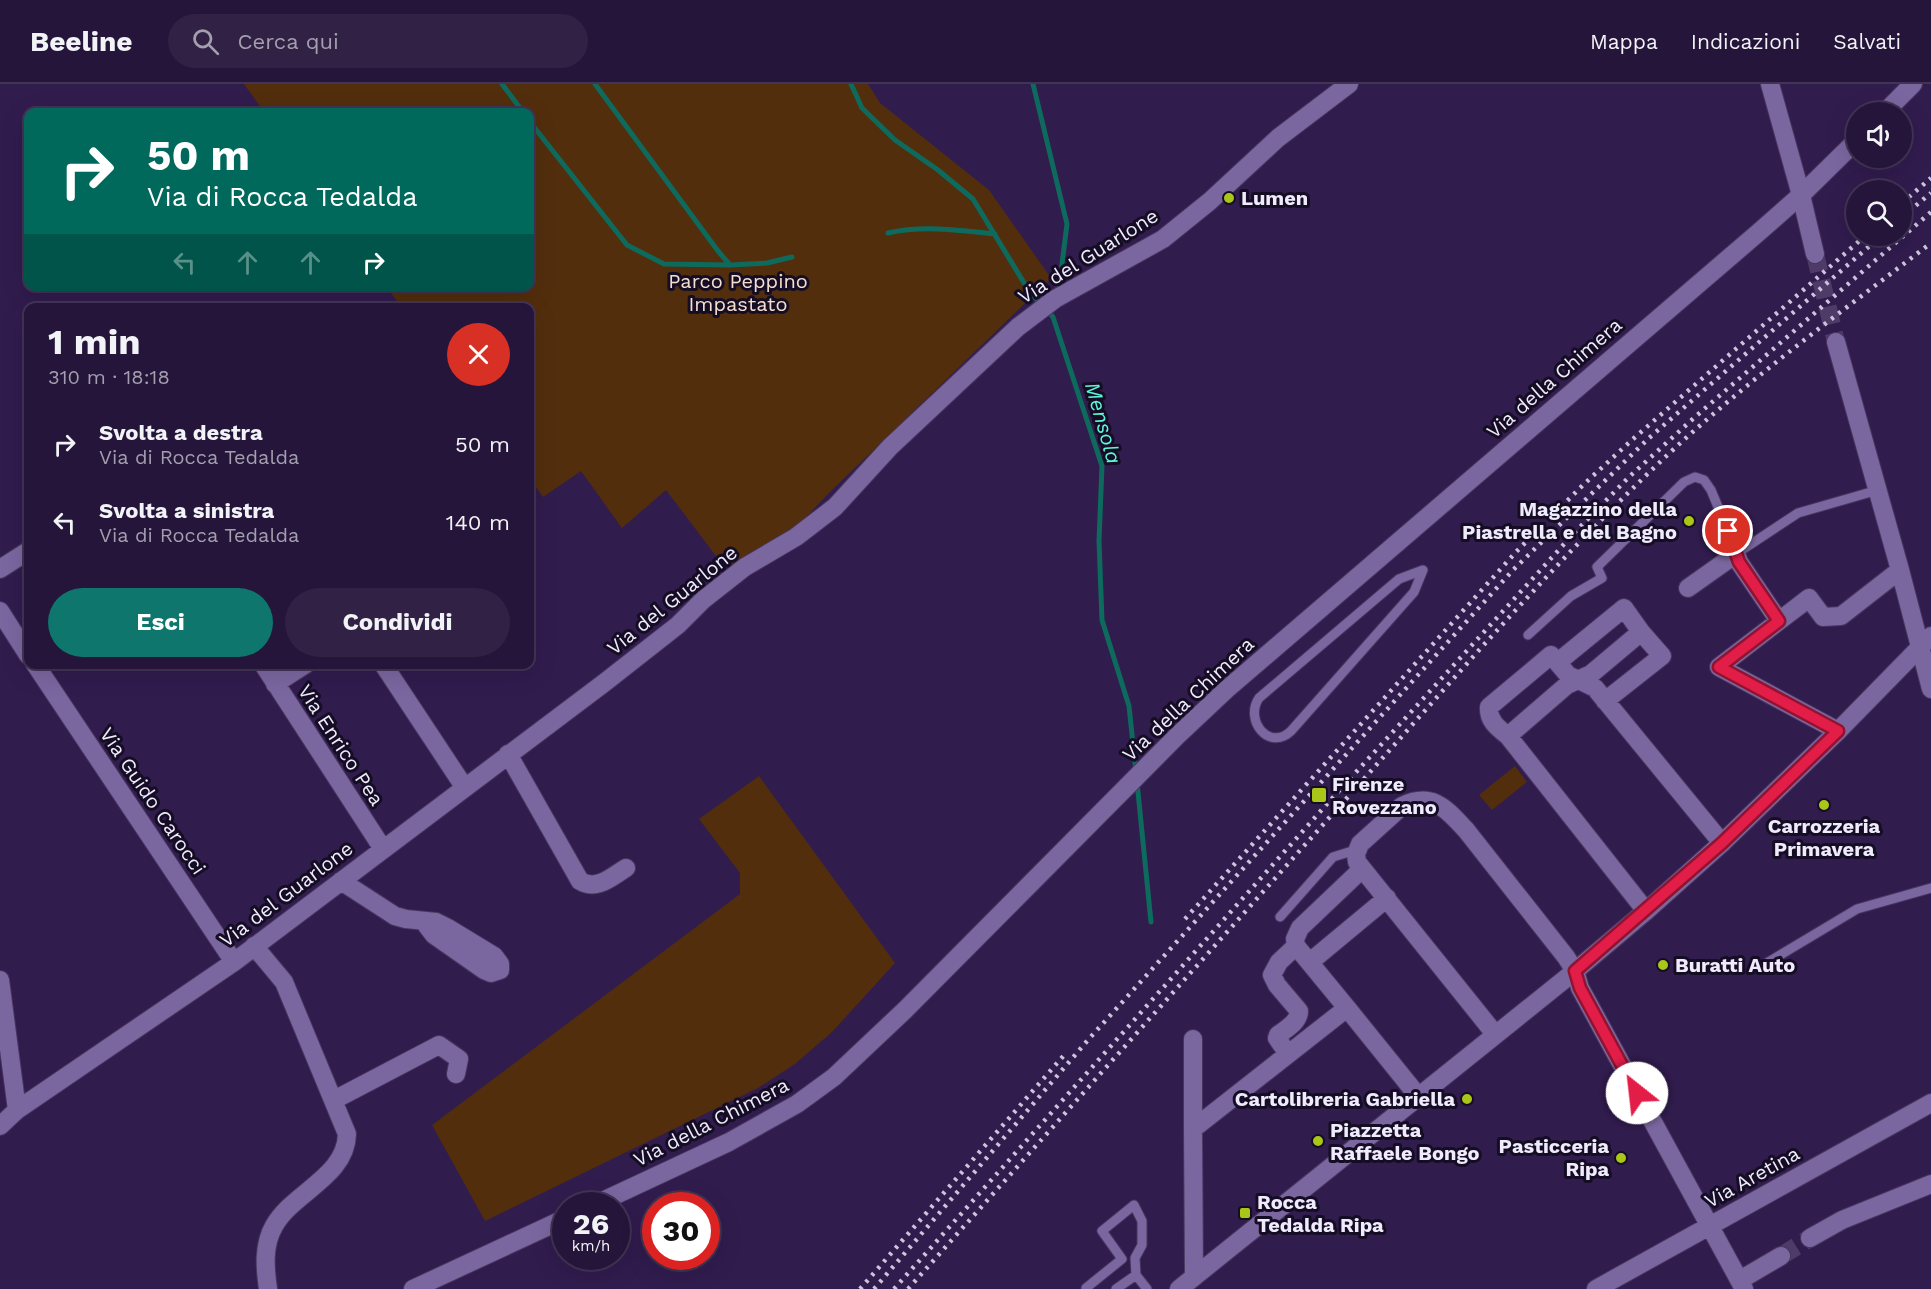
<!DOCTYPE html>
<html lang="it">
<head>
<meta charset="utf-8">
<style>
	body { margin:0; font-family:"Work Sans",sans-serif; background:#312245; color:#f1f3f6; height:100vh; display:flex; flex-direction:column; font-size:22px; white-space:nowrap }
	* { box-sizing:border-box; margin:0 }
	p { font-size:20px; color:#a39faf }
	.icon { flex:none; width:33px; height:33px; fill:none; stroke:currentColor; stroke-width:2; stroke-linecap:round; stroke-linejoin:round }
	.map { position:relative; flex:1; overflow:hidden }
	.sheet { position:absolute; left:24px; top:219px; width:510px; height:366px; display:flex; flex-direction:column; background:#25153a; border-radius:12px; box-shadow:0 6px 24px #0002,0 0 0 2px #423454 }
	.sheet>* { flex:none }
	.top-card { position:absolute; left:24px; top:24px; width:510px; height:183px; border-radius:12px; box-shadow:0 6px 24px #0002,0 0 0 2px #423454; background:#00695c; color:#fff; overflow:hidden }
	.fabs { position:absolute; left:1846px; top:18px; display:grid; gap:12px }
	.fabs a { display:grid; place-items:center; width:66px; height:66px; border-radius:50%; background:#25153a; box-shadow:0 6px 24px #0002,0 0 0 2px #423454; font-size:30px }
	.speed { position:absolute; left:552px; top:1108px; display:flex; gap:12px; font-size:30px; font-weight:700; text-align:center }
	.speed>* { display:grid; place-content:center; width:78px; height:78px; border-radius:50%; background:#25153a; box-shadow:0 6px 24px #0002,0 0 0 2px #423454; line-height:1 }
	.speed small { font-size:15px; font-weight:400 }
	.speed .limit { border:9px solid #d22; background:#fff; color:#111 }
	.pin { position:absolute; display:grid; place-items:center; width:51px; height:51px; color:#fff; margin:-26px; border:3px solid #fff; border-radius:50%; box-shadow:0 2px 6px #0007 }
	.me { position:absolute; width:66px; margin:-33px; rotate:331deg; stroke-linejoin:round; filter:drop-shadow(0 0 4px #0008) }
	.turn { display:flex; align-items:center; gap:21px; height:126px; padding:0 24px; font-size:27px }
	.turn .icon { width:78px; height:78px; stroke-width:2.5 }
	.turn b { display:block; font-size:42px; line-height:51px }
	.lanes { display:flex; align-items:center; height:57px; padding:0 24px; background:#0003; justify-content:center; gap:30px; direction:ltr }
	.lanes .off { opacity:.35 }
	.round { display:grid; place-items:center; flex:none; width:63px; height:63px; border-radius:32px; background:#312245 }
	.summary { display:flex; align-items:center; justify-content:space-between; height:102px; padding:0 24px }
	h1 { font-size:36px; font-weight:700; line-height:45px }
	.button { display:flex; gap:12px; margin-top:auto; padding:12px 24px }
	.button a { flex:1; height:69px; border-radius:36px; background:#0f766e; color:#fff; font-size:24px; font-weight:700; line-height:69px; text-align:center }
	.button a+a { background:#312245; color:#f1f3f6 }
	ul { padding:0; list-style:none }
	li { display:flex; align-items:center; gap:18px; height:78px; padding:0 24px }
	li div { flex:1 }
	li b { display:block; font-size:22px }
	li em { font-style:normal }
	header { display:flex; align-items:center; gap:36px; box-sizing:border-box; height:84px; padding:0 30px; background:#25153a; border-bottom:2px solid #423454 }
	header strong { font-size:28px }
	nav { display:flex; gap:33px; margin-inline-start:auto; font-size:21px }
	.search { width:420px; height:54px; background:#312245; display:flex; align-items:center; gap:15px; box-sizing:border-box; padding:0 21px; border-radius:33px; color:#a39faf; font-size:22px }
	.map>svg:first-child { display:block }
</style>
</head>
<body>
<header>
<strong>Beeline</strong>
<div class="search"><svg class="icon" aria-label="search" viewBox="0 0 24 24"><circle cx="10" cy="10" r="6"/><path d="M15 15l6 6"/></svg>Cerca qui</div>
<nav><a>Mappa</a><a>Indicazioni</a><a>Salvati</a></nav>
</header>
<div class="map">
<svg width="1931" height="1205" viewBox="0 0 1931 1205">
	<rect width="100%" height="100%" fill="#311c4e"/>
	<path fill="#522e0d" d="M244 0H868L880 19 989 106 1051 194 829 409 776 465 725 484 666 406 622 444 581 387 543 413 530 395V224L402 223 386 203 530 202V28H264Z
		M1515 682 1527 698 1492 726 1479 711Z
		M759 692 895 879 832 948 795 980 758 1004 485 1137 432 1041 740 810V789L699 735Z"/>
	<g fill="none" stroke-linecap="round" stroke-linejoin="round">
		<path stroke="#0e6a5d" stroke-width="5" d="M502 0 523 28
			M595 0 718 167 730 181
			M851 0 862 24 895 56 938 86 973 115 1029 207 1053 233 1102 382 1099 457 1102 536 1129 622 1136 688
			M1033 0 1067 140 1059 204 1057 205
			M530 38 627 161 664 180 730 181 767 179 792 173
			M888 149C922 141 960 146 995 150
			M1137 698 1151 838"/>
		<path stroke="#4e3b68" stroke-width="18" stroke-dasharray="18 9" stroke-linecap="butt" d="M1815 170 1836 258
			M1781 1172 1810 1154"/>
		<defs>
			<path id="service" d="M1736 470 1798 429 1878 406
				M1423 486 1414 508 1291 647C1269 668 1244 636 1259 614L1399 495Z
				M1528 551 1571 512 1602 494 1597 483 1684 398 1695 393 1704 396 1711 406 1728 447
				M1280 833 1333 773 1349 768 1356 770
				M1760 883 1857 825 1931 804
				M1087 1205 1086 1204 1122 1175 1102 1147 1134 1121 1142 1137V1161L1135 1174 1136 1191 1147 1205
				M1116 1205 1136 1191"/>
			<path id="minor" d="M1770 0 1801 111 1815 170
				M1836 258 1900 486 1931 605
				M1728 447 1739 478 1779 537
				M0 485 28 467
				M1688 504 1736 470
				M0 527 28 571
				M35 580 234 878
				M263 580 383 765
				M383 580 465 704
				M275 600 306 580
				M1605 617 1662 572 1641 548
				M1838 647 1719 583 1809 514 1823 533 1841 532 1900 486
				M1508 652 1567 601 1591 590 1641 548 1624 524 1558 578
				M508 670 580 797C597 807 611 793 626 784
				M341 797 395 832 406 835 436 838 448 844 494 872 500 880V886L491 889 484 886 434 851 424 838
				M1646 827 1508 652C1498 644 1488 637 1489 623L1551 571 1568 591 1595 604 1722 759
				M254 862 284 898 347 1050C346 1093 293 1108 274 1142 263 1161 265 1184 268 1205
				M1310 878 1387 814
				M0 896 17 1026
				M1347 924 1296 862 1295 855 1300 844 1362 785
				M1495 950 1357 778 1356 770 1360 760 1402 722C1433 707 1446 725 1466 746L1566 873 1575 887 1580 904 1744 1205
				M1193 955V1045
				M1288 970 1277 954 1278 951C1286 945 1299 938 1299 927L1277 901 1272 891 1279 878 1296 862
				M334 1016 439 961 459 975 456 990
				M0 1042 17 1026 234 878 604 599 678 541 703 516 745 483 796 453 835 423 890 363 1018 243 1055 215 1163 155 1210 117 1278 54 1349 0
				M1810 1154 1842 1136 1931 1100
				M1194 1193 1193 1045 1347 924 1418 1012
				M1740 1196 1781 1172
				M1596 1205 1931 1019"/>
			<path id="tertiary" d="M1885 28 1913 0
				M592 1122 729 1058 797 1020 834 993 905 926 1177 652 1227 605 1759 148 1801 111 1857 56
				M413 1205 566 1134
				M1179 1205 1575 887 1646 827 1722 759 1838 647 1931 552"/>
		</defs>
		<use href="#service" stroke="#49365f" stroke-width="11"/>
		<use href="#minor" stroke="#49365f" stroke-width="20"/>
		<use href="#tertiary" stroke="#49365f" stroke-width="20"/>
		<use href="#service" stroke="#7b67a0" stroke-width="9"/>
		<use href="#minor" stroke="#7b67a0" stroke-width="18"/>
		<use href="#tertiary" stroke="#7b67a0" stroke-width="18"/>
		<path stroke="#ccc3dc" stroke-width="4.5" stroke-dasharray="3 6" stroke-linecap="butt" d="M1902 119 1931 94
			M1902 133 1931 109
			M1185 835 1516 468 1583 401 1633 355 1865 152
			M860 1205 1065 970
			M874 1205 1088 956 1513 486 1649 354 1881 152
			M894 1205 1327 720 1577 446 1629 393 1695 333 1931 128
			M908 1205 1480 565C1543 496 1607 427 1676 363 1756 290 1845 225 1931 159"/>
	</g>
	<g fill="none" stroke-linecap="round" stroke-linejoin="round">
		<defs>
			<path id="route" d="M1637 1009 1580 904 1575 887 1722 759 1838 647 1719 583 1779 537 1739 478 1728 447"/>
		</defs>
		<use href="#route" stroke="#92132f" stroke-width="15"/>
		<use href="#route" stroke="#e11d48" stroke-width="10"/>
	</g>
	<g fill="#aac719" stroke="#150d23" stroke-width="2">
		<circle cx="1229" cy="114" r="6"/>
		<circle cx="1689" cy="437" r="6"/>
		<rect x="1311" y="703" width="16" height="16" rx="3"/>
		<circle cx="1824" cy="721" r="6"/>
		<circle cx="1663" cy="881" r="6"/>
		<circle cx="1467" cy="1015" r="6"/>
		<circle cx="1318" cy="1057" r="6"/>
		<circle cx="1621" cy="1074" r="6"/>
		<rect x="1239" y="1123" width="12" height="12" rx="3"/>
	</g>
	<g text-anchor="middle" stroke-width="6" stroke-linejoin="round" paint-order="stroke">
		<g font-size="20" font-weight="bold" fill="#f0eafd" stroke="#150d23" text-anchor="start">
			<text x="1241" y="121">Lumen</text>
			<text x="1677" y="432" text-anchor="end">Magazzino della<tspan x="1677" dy="23">Piastrella e del Bagno</tspan></text>
			<text x="1332" y="707">Firenze<tspan x="1332" dy="23">Rovezzano</tspan></text>
			<text x="1824" y="749" text-anchor="middle">Carrozzeria<tspan x="1824" dy="23">Primavera</tspan></text>
			<text x="1675" y="888">Buratti Auto</text>
			<text x="1455" y="1022" text-anchor="end">Cartolibreria Gabriella</text>
			<text x="1330" y="1053">Piazzetta<tspan x="1330" dy="23">Raffaele Bongo</tspan></text>
			<text x="1609" y="1069" text-anchor="end">Pasticceria<tspan x="1609" dy="23">Ripa</tspan></text>
			<text x="1257" y="1125">Rocca<tspan x="1257" dy="23">Tedalda Ripa</tspan></text>
		</g>
		<g font-size="20" fill="#f0eafd" stroke="#150d23">
			<text transform="translate(1088 172) rotate(-32)" y="7">Via del Guarlone</text>
			<text transform="translate(1554 294) rotate(-41)" y="7">Via della Chimera</text>
			<text transform="translate(672 516) rotate(-39)" y="7">Via del Guarlone</text>
			<text transform="translate(1188 615) rotate(-43)" y="7">Via della Chimera</text>
			<text transform="translate(341 661) rotate(57)" y="7">Via Enrico Pea</text>
			<text transform="translate(153 717) rotate(56)" y="7">Via Guido Carocci</text>
			<text transform="translate(286 810) rotate(-37)" y="7">Via del Guarlone</text>
			<text transform="translate(711 1038) rotate(-27)" y="7">Via della Chimera</text>
			<text transform="translate(1752 1093) rotate(-29)" y="7">Via Aretina</text>
		</g>
		<g font-size="20" fill="#f4dece" stroke="#150d23">
			<text x="738" y="204">Parco Peppino<tspan x="738" dy="23">Impastato</tspan></text>
		</g>
		<g font-size="21" font-style="italic" fill="#5ef5dc" stroke="#150d23">
			<text transform="translate(1103 339) rotate(74)" y="7">Mensola</text>
		</g>
	</g>
</svg>
<div class="fabs">
<a><svg class="icon" aria-label="sound" viewBox="0 0 24 24"><path d="M4 9h4l5-4v14l-5-4H4zM17 9q2 3 0 6"/></svg></a>
<a><svg class="icon" aria-label="search" viewBox="0 0 24 24"><circle cx="10" cy="10" r="6"/><path d="M15 15l6 6"/></svg></a>
</div>
<div class="speed"><div>26<small>km/h</small></div><div class="limit">30</div></div>
<div class="pin" style="left:1728px;top:447px;background:#d93025"><svg class="icon" aria-label="arrive" viewBox="0 0 24 24"><path d="M6 21V4h12l-3 4 3 4H6"/></svg></div>
<svg class="me" style="left:1637px;top:1009px" viewBox="-20 -20 40 40"><circle r="19" fill="#fff"/><path d="M0-13L10 11 0 6-10 11z" fill="#e11d48"/></svg>
<div class="top-card">
<div class="turn"><svg class="icon" aria-label="right" viewBox="0 0 24 24"><path d="M7 20v-9h11M14 6l5 5-5 5"/></svg><div><b>50 m</b>Via di Rocca Tedalda</div></div>
<div class="lanes"><svg class="icon off" aria-label="left" viewBox="0 0 24 24"><path d="M17 20v-9H6M10 6l-5 5 5 5"/></svg><svg class="icon off" aria-label="ahead" viewBox="0 0 24 24"><path d="M12 20V5M6 11l6-6 6 6"/></svg><svg class="icon off" aria-label="ahead" viewBox="0 0 24 24"><path d="M12 20V5M6 11l6-6 6 6"/></svg><svg class="icon" aria-label="right" viewBox="0 0 24 24"><path d="M7 20v-9h11M14 6l5 5-5 5"/></svg></div>
</div>
<section class="sheet">
<div class="summary"><div><h1>1 min</h1><p>310 m · 18:18</p></div><a class="round" style="background:#d93025;color:#fff"><svg class="icon" aria-label="close" viewBox="0 0 24 24"><path d="M6 6l12 12M18 6L6 18"/></svg></a></div>
<ul>
<li><svg class="icon" aria-label="right" viewBox="0 0 24 24"><path d="M7 20v-9h11M14 6l5 5-5 5"/></svg><div><b>Svolta a destra</b><p>Via di Rocca Tedalda</p></div><em>50 m</em></li>
<li><svg class="icon" aria-label="left" viewBox="0 0 24 24"><path d="M17 20v-9H6M10 6l-5 5 5 5"/></svg><div><b>Svolta a sinistra</b><p>Via di Rocca Tedalda</p></div><em>140 m</em></li>
</ul>
<div class="button"><a>Esci</a><a>Condividi</a></div>
</section>
</div>
</body>
</html>
